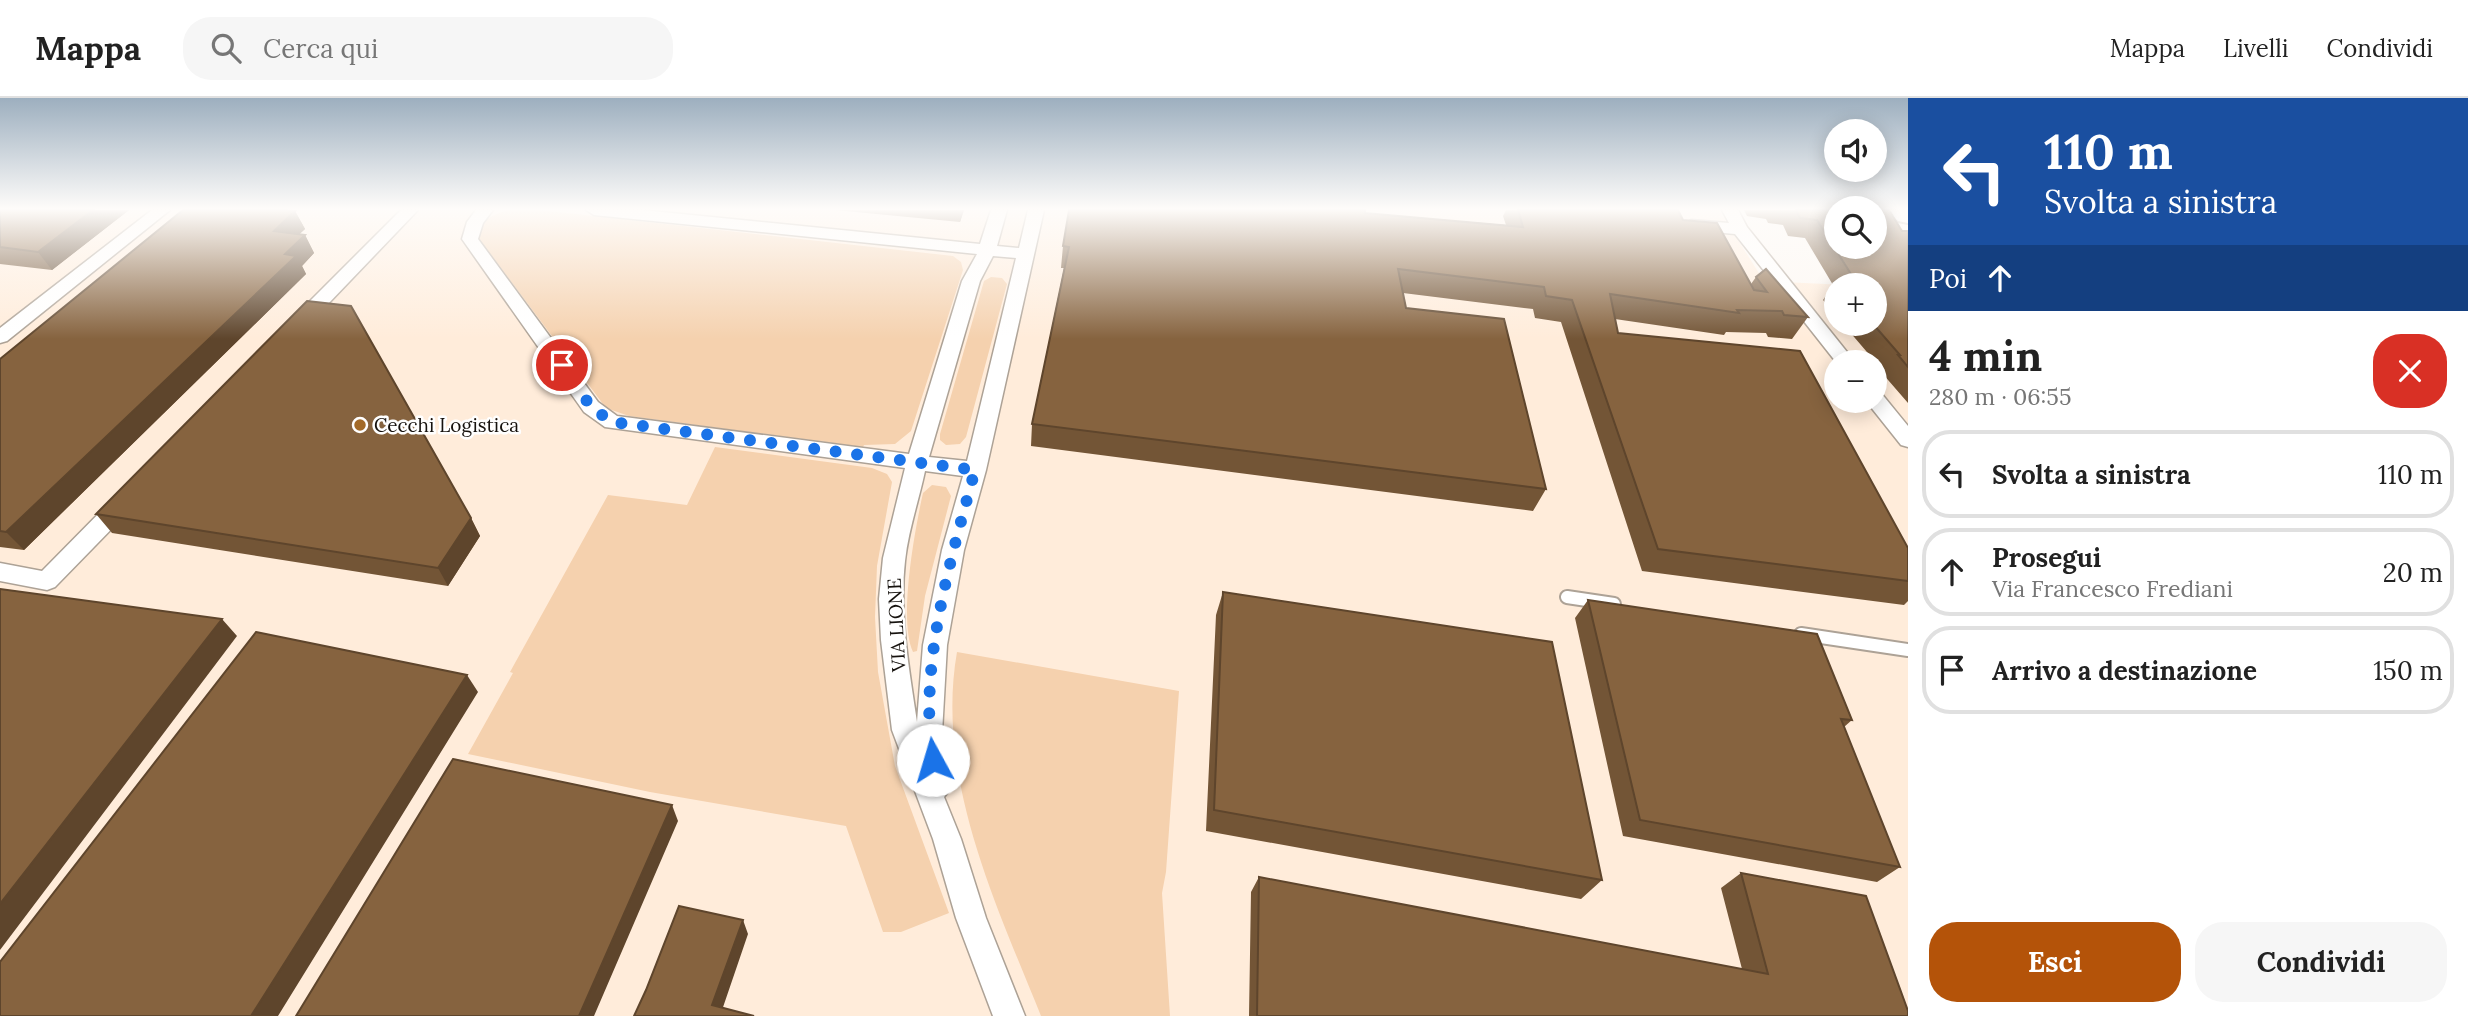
<!DOCTYPE html>
<html lang="it">
<head>
<meta charset="utf-8">
<style>
	body { margin:0; font-family:Lora,serif; background:#f6f6f6; color:#222; height:100vh; display:flex; flex-direction:column; font-size:26px; white-space:nowrap }
	* { box-sizing:border-box; margin:0 }
	p { font-size:23px; color:#767676 }
	.icon { flex:none; width:38px; height:38px; fill:none; stroke:currentColor; stroke-width:2; stroke-linecap:round; stroke-linejoin:round }
	.map { position:relative; flex:1; overflow:hidden }
	.panel { display:flex; flex-direction:column; background:#fff; width:560px }
	.panel>* { flex:none }
	.hud { background:#1a4fa0; color:#fff; overflow:hidden }
	.controls { position:absolute; left:1824px; top:21px; display:grid; gap:14px }
	.controls a { display:grid; place-items:center; width:63px; height:63px; border-radius:50%; background:#fff; box-shadow:0 4px 18px #0003; font-size:35px }
	.pin { position:absolute; display:grid; place-items:center; width:60px; height:60px; color:#fff; margin:-30px; border:4px solid #fff; border-radius:50%; box-shadow:0 2px 7px #0007 }
	.me { position:absolute; width:77px; margin:-38px; rotate:354deg; stroke-linejoin:round; filter:drop-shadow(0 0 5px #0008) }
	.turn { display:flex; align-items:center; gap:24px; height:147px; padding:0 21px; font-size:32px }
	.turn .icon { width:91px; height:91px; stroke-width:2.5 }
	.turn b { display:block; font-size:49px; line-height:60px }
	.then { display:flex; align-items:center; height:66px; padding:0 21px; background:#0003; gap:14px; font-size:26px }
	.round { display:grid; place-items:center; flex:none; width:74px; height:74px; border-radius:28px; background:#f6f6f6 }
	.headline { display:flex; align-items:center; justify-content:space-between; height:119px; padding:0 21px }
	h1 { font-size:42px; font-weight:800; line-height:52px }
	.primary-button { display:flex; gap:14px; margin-top:auto; padding:14px 21px }
	.primary-button a { flex:1; height:80px; border-radius:28px; background:#b45309; color:#fff; font-size:28px; font-weight:800; line-height:80px; text-align:center }
	.primary-button a+a { background:#f6f6f6; color:#222 }
	ul { padding:0; list-style:none }
	li { display:flex; align-items:center; gap:21px; height:88px; margin:0 14px 10px; padding:0 7px; border:4px solid #e0e0e0; border-radius:28px }
	li div { flex:1 }
	li b { display:block; font-size:26px }
	li em { font-style:normal }
	header { display:flex; align-items:center; gap:42px; box-sizing:border-box; height:98px; padding:0 35px; background:#fff; border-bottom:2px solid #e0e0e0 }
	header strong { font-size:33px }
	nav { display:flex; gap:38px; margin-inline-start:auto; font-size:24px }
	.search { width:490px; height:63px; background:#f6f6f6; display:flex; align-items:center; gap:18px; box-sizing:border-box; padding:0 24px; border-radius:28px; color:#767676; font-size:26px }
	main { display:flex; flex:1; min-height:0 }
	.map>svg:first-child { display:block }
</style>
</head>
<body>
<header>
<strong>Mappa</strong>
<div class="search"><svg class="icon" aria-label="search" viewBox="0 0 24 24"><circle cx="10" cy="10" r="6"/><path d="M15 15l6 6"/></svg>Cerca qui</div>
<nav><a>Mappa</a><a>Livelli</a><a>Condividi</a></nav>
</header>
<main>
<div class="map">
<svg width="1908" height="918" viewBox="0 0 1908 918">
	<rect width="100%" height="100%" fill="#fdf8f3"/>
	<path fill="#ffecda" fill-rule="evenodd" d="M0 112H1719L1764 183 1846 187H1836V226H1874L1908 190V918H0ZM1836 264H1874V303H1836Z"/>
	<path fill="#f5d1ae" d="M507 112H540L953 158 961 164 963 172 911 333 895 346 864 347 863 349 629 318 606 310 479 141C475 124 493 117 507 112Z
		M991 179 1002 180 1007 186 966 339 960 346 946 347 940 342V336L984 183Z
		M715 349 872 370 887 376 892 384 877 468 875 519 878 574 895 668 949 815 901 834H883L846 728 650 694 468 656 513 575 510 574 608 397 687 407Z
		M932 387 946 389 951 398 925 498 917 553 913 554C898 522 915 431 923 395Z
		M957 554 1179 593 1166 774 1162 795 1170 918H1041C996 806 935 679 957 554Z"/>
	<g fill="none" stroke-linecap="round" stroke-linejoin="round">
		<defs>
			<path id="service" d="M1567 499 1614 506
				M1801 536 1908 552"/>
			<path id="minor" d="M152 112H170L7 243 0 245V230Z
				M401 112H418L304 231H290L288 227 290 223Z
				M476 112H493L483 125 478 141 598 304 617 318 909 356 962 183 977 156 594 117 586 112H642L980 146 991 112H1007L997 148 1019 150 1028 112H1044L986 372 964 452 947 547 942 635 952 689 944 699 961 741 986 820 1025 918H993L956 820 933 741 892 632 881 542 879 501 883 460 905 370 605 329 584 314 462 141 467 124ZM993 158 1016 160 967 363 929 359 980 183ZM925 373 963 378 942 452 923 547 917 624C909 570 899 517 905 463 908 433 919 402 925 373Z
				M1722 112H1738L1747 129 1855 264H1836L1735 136 1691 132 1683 127 1691 122 1729 125Z
				M1874 294 1881 295 1908 328V349L1901 347 1866 303H1874Z
				M124 396 132 398 135 404 132 410 55 489 47 492 0 483V465L42 473 116 398Z"/>
			<path id="motorway" d="M1886 112H1908V125L1898 123Z"/>
		</defs>
		<use href="#service" stroke="#ada296" stroke-width="16"/>
		<use href="#minor" stroke="#ada296" stroke-width="3"/>
		<use href="#motorway" stroke="#ada296" stroke-width="4"/>
		<use href="#service" stroke="#fff" stroke-width="12"/>
		<use href="#minor" fill="#fff" fill-rule="evenodd"/>
		<use href="#motorway" fill="#fff" fill-rule="evenodd"/>
	</g>
	<path fill="#735536" d="M0 112H129L52 172 0 166Z
		M183 112H291L290 113H295L305 131 299 136 305 137 314 155 302 168 306 176 24 452 0 449V261Z
		M835 112H964L960 124Z
		M1506 112H1678L1683 122 1751 186 1756 179 1808 219 1792 241 1768 239 1766 235 1726 234 1724 237 1615 221 1618 235 1908 450V503L1904 507 1642 473 1561 224 1535 220 1533 211 1403 195 1406 210 1546 391 1533 413 1031 348 1032 326 1064 170H1061L1063 148 1365 115 1506 127 1503 118Z
		M1744 112H1836L1902 133H1908V305L1882 275 1884 274 1843 226H1874V187H1836V217L1823 202 1833 187 1805 140 1788 138 1783 127 1768 125 1766 121 1747 118Z
		M96 416 471 420 480 438 448 488 112 435Z
		M1223 494 1602 782 1581 801 1206 733 1216 517Z
		M1588 502 1852 622 1844 629 1900 769 1877 784 1623 738 1575 520Z
		M1741 775 1908 918H1249L1251 794 1259 779 1742 871 1721 790Z"/>
	<path fill="#5e452c" d="M93 112H129L52 172 38 154Z
		M960 112H964L960 124Z
		M295 113 305 131 284 151 274 133Z
		M305 137 314 155 302 168 306 176 24 452 6 434Z
		M471 420 480 438 448 488 438 470Z
		M222 521 237 538 0 852V806Z
		M467 577 478 594 278 918H251Z
		M672 707 678 723 594 918H579Z
		M743 822 748 836 720 918 712 907Z"/>
	<path fill="#86633f" stroke="#5e452c" stroke-width="2" d="M0 112H93L38 154 0 149Z
		M183 112H285L295 113 274 133 305 137 285 156 296 158 6 434 0 433V261Z
		M1069 112H1365V115L1523 129 1518 112H1678L1683 122 1717 125 1754 192 1767 194 1756 179 1766 171 1808 219 1784 217 1782 213 1737 212 1739 215 1610 196 1618 235 1800 253 1908 450V483L1658 451 1572 202 1546 198 1544 189 1398 171 1406 210 1504 221 1546 391 1032 326 1069 149 1063 148Z
		M1796 112H1836V149H1874V112H1889L1902 133H1908V269L1898 257H1900L1873 226H1874V187H1839L1836 184H1856L1817 122 1800 120Z
		M307 203 351 208 471 420 438 470 96 416Z
		M0 491 222 521 0 806Z
		M1223 494 1552 544 1602 782 1214 712Z
		M1588 502 1817 536 1852 622 1841 621 1900 769 1640 722Z
		M256 534 467 577 251 918H0V864Z
		M453 661 672 707 579 918H296Z
		M1741 775 1866 798 1908 913V918H1257L1259 779 1768 876Z
		M679 808 743 822 712 907 754 918H634L646 892Z"/>
	<linearGradient id="sky" x2="0" y2="1"><stop stop-color="#9dafbf"/><stop offset="0.46" stop-color="#fefcfa"/><stop offset="1" stop-color="#fefcfa" stop-opacity="0"/></linearGradient>
	<rect width="1908" height="241" fill="url(#sky)"/>
	<g fill="none" stroke-linecap="round" stroke-linejoin="round">
		<path stroke="#1a73e8" stroke-width="12" stroke-dasharray="0 21.6" d="M562 267 591 309 612 324 975 372C951 461 918 568 933 662"/>
	</g>
	<circle fill="#a36a28" stroke="#fff" stroke-width="2.5" cx="360" cy="327" r="7"/>
	<g text-anchor="middle" stroke-width="5" stroke-linejoin="round" paint-order="stroke">
		<g font-size="19" fill="#16120e" stroke="#fff" text-anchor="start">
			<text x="374" y="334">Cecchi Logistica</text>
		</g>
		<g font-size="19" fill="#16120e" stroke="#fff">
			<text transform="translate(896 527) rotate(-93)" y="7">VIA LIONE</text>
		</g>
	</g>
</svg>
<div class="controls">
<a><svg class="icon" aria-label="sound" viewBox="0 0 24 24"><path d="M4 9h4l5-4v14l-5-4H4zM17 9q2 3 0 6"/></svg></a>
<a><svg class="icon" aria-label="search" viewBox="0 0 24 24"><circle cx="10" cy="10" r="6"/><path d="M15 15l6 6"/></svg></a>
<a>+</a>
<a>−</a>
</div>
<div class="pin" style="left:562px;top:267px;background:#d93025"><svg class="icon" aria-label="arrive" viewBox="0 0 24 24"><path d="M6 21V4h12l-3 4 3 4H6"/></svg></div>
<svg class="me" style="left:933px;top:662px" viewBox="-20 -20 40 40"><circle r="19" fill="#fff"/><path d="M0-13L10 11 0 6-10 11z" fill="#1a73e8"/></svg>
</div>
<section class="panel">
<div class="hud">
<div class="turn"><svg class="icon" aria-label="left" viewBox="0 0 24 24"><path d="M17 20v-9H6M10 6l-5 5 5 5"/></svg><div><b>110 m</b>Svolta a sinistra</div></div>
<div class="then">Poi<svg class="icon" aria-label="ahead" viewBox="0 0 24 24"><path d="M12 20V5M6 11l6-6 6 6"/></svg></div>
</div>
<div class="headline"><div><h1>4 min</h1><p>280 m · 06:55</p></div><a class="round" style="background:#d93025;color:#fff"><svg class="icon" aria-label="close" viewBox="0 0 24 24"><path d="M6 6l12 12M18 6L6 18"/></svg></a></div>
<ul>
<li><svg class="icon" aria-label="left" viewBox="0 0 24 24"><path d="M17 20v-9H6M10 6l-5 5 5 5"/></svg><div><b>Svolta a sinistra</b></div><em>110 m</em></li>
<li><svg class="icon" aria-label="ahead" viewBox="0 0 24 24"><path d="M12 20V5M6 11l6-6 6 6"/></svg><div><b>Prosegui</b><p>Via Francesco Frediani</p></div><em>20 m</em></li>
<li><svg class="icon" aria-label="arrive" viewBox="0 0 24 24"><path d="M6 21V4h12l-3 4 3 4H6"/></svg><div><b>Arrivo a destinazione</b></div><em>150 m</em></li>
</ul>
<div class="primary-button"><a>Esci</a><a>Condividi</a></div>
</section>
</main>
</body>
</html>
